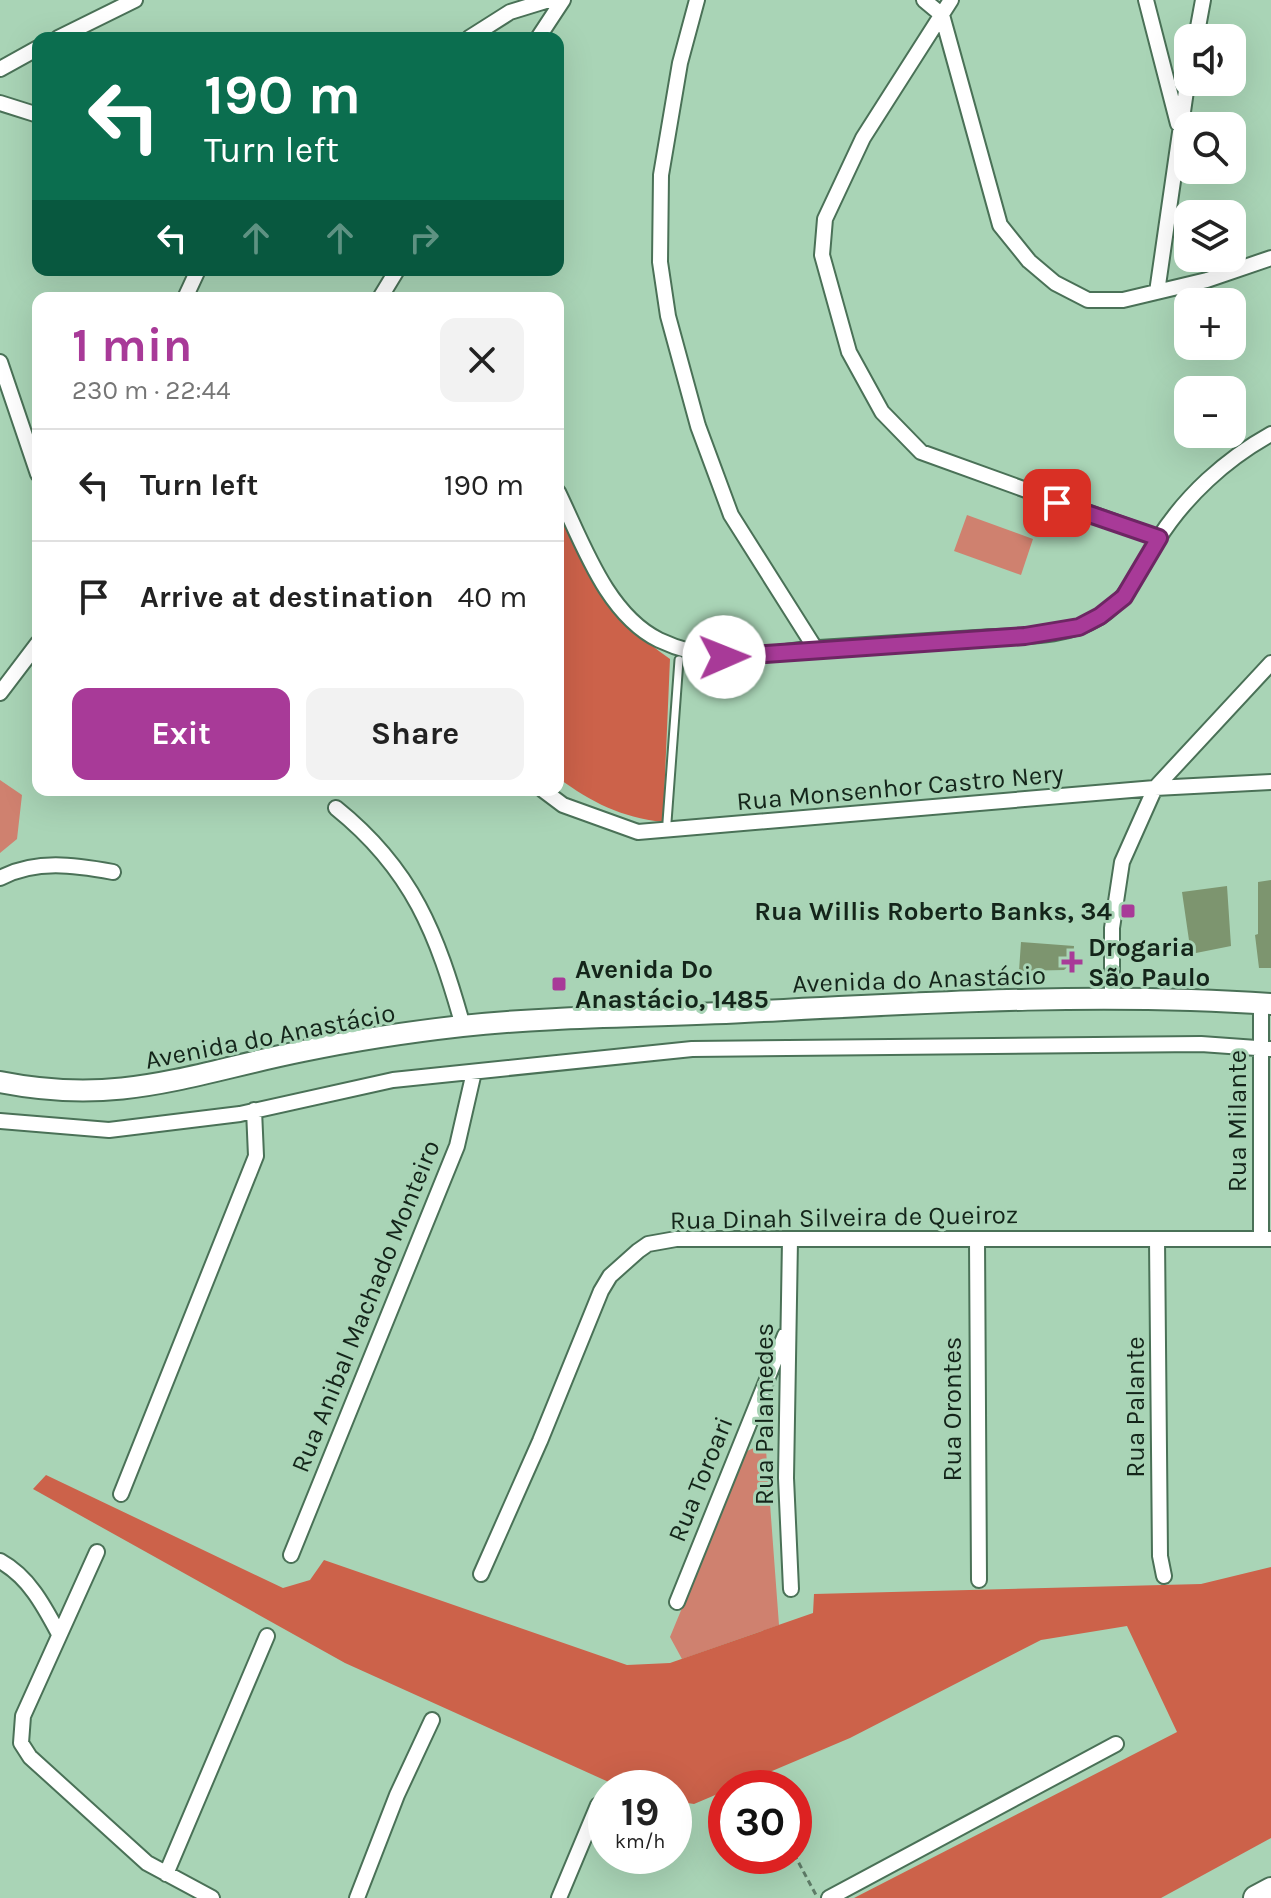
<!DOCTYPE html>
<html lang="en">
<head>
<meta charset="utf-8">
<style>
	body { margin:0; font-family:Karla,sans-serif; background:#f2f2f2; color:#222; height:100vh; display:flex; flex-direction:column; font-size:30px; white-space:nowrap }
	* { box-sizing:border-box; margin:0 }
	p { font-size:26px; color:#767676 }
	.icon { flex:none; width:44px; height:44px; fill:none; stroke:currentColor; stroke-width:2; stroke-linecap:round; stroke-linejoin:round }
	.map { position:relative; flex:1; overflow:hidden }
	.details { position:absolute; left:32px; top:292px; width:532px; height:504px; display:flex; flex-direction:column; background:#fff; border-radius:16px; box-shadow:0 8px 32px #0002 }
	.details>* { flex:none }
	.banner { position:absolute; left:32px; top:32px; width:532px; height:244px; border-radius:16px; box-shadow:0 8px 32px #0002; background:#0b6e4f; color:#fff; overflow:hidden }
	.controls { position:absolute; left:1174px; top:24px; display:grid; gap:16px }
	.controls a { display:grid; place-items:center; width:72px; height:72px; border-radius:16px; background:#fff; box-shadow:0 8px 32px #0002; font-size:40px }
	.speed { position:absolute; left:588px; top:1770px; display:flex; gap:16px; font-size:40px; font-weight:700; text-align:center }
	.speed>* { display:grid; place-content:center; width:104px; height:104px; border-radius:50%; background:#fff; box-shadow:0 8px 32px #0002; line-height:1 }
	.speed small { font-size:20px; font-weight:400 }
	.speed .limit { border:12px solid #d22; background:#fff; color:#111 }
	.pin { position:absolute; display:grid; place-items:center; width:68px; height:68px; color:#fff; margin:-34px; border-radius:16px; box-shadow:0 4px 12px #0006 }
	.me { position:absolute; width:88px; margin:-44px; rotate:89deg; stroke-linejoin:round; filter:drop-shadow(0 0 6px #0008) }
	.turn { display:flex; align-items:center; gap:28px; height:168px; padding:0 40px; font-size:36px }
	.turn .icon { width:104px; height:104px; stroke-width:2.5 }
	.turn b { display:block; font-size:56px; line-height:68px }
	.lanes { display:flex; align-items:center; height:76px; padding:0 40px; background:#0003; justify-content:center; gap:40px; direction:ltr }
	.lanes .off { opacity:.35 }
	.round { display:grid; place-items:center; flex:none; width:84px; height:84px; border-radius:16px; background:#f2f2f2 }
	.overview { display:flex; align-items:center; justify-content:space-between; height:136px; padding:0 40px }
	h1 { font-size:48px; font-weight:700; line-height:60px; color:#a83a98 }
	.action { display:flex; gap:16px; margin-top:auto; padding:16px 40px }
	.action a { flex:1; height:92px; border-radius:16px; background:#a83a98; color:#fff; font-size:32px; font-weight:700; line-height:92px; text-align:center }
	.action a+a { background:#f2f2f2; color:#222 }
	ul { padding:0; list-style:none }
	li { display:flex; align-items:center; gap:24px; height:112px; padding:0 40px; border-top:2px solid #e0e0e0 }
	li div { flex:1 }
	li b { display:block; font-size:30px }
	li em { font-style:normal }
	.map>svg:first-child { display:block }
</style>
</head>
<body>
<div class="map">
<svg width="1271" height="1898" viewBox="0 0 1271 1898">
	<rect width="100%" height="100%" fill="#a9d4b6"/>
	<path fill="#cf816f" d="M967 515 1033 539 1021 575 954 551Z
		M0 780 22 795 17 839 0 853Z
		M756 1447 766 1450 779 1625 682 1659 670 1637 747 1451Z"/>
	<path fill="#cc624a" d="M558 510C591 573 609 617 670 659L663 822C620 817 593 803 558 778Z
		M46 1475 283 1588 310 1580 324 1560 627 1665 670 1663 813 1613 814 1594 1201 1584 1271 1567V1838L1161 1898H854L1177 1732 1127 1626 1041 1640 850 1738 694 1804 674 1801V1788H622L345 1663 33 1489Z"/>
	<path fill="#7d956f" d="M1271 880V968H1259L1255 935 1258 934V882Z
		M1227 886 1231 946 1191 954 1182 892Z
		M1021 942 1074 946 1073 962 1064 970 1019 971Z"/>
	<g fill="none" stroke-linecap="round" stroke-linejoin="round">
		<defs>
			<path id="lane" d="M667 822 679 660"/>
			<path id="street" d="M697 0 680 63 661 175 660 262 668 316 698 426 731 515 815 648
				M924 0 942 15 1000 225 1029 261 1055 283 1088 300H1123L1207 280 1271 258
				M951 0 863 138 825 219 822 255 849 352 882 412 921 452 1159 538
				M1146 0 1178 124
				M58 38 135 0
				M469 38 510 12 549 0
				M538 38 563 0
				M1196 38 1203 0
				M0 69 38 48
				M0 103 38 115
				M1157 292 1188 77
				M185 298 198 270
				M380 298 397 270
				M0 362 38 474
				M558 492C582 541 606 614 659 640 678 649 701 655 723 656 756 659 787 650 819 648 871 645 924 641 976 638 1018 635 1062 640 1100 617 1129 598 1140 569 1157 541 1185 496 1226 459 1271 434
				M0 693 38 643
				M543 790 563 805 638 832 1155 788 1271 782
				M336 808C413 870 437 934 463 1026
				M0 878C36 859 75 865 113 872
				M1112 1000V928L1122 862 1155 788 1271 663
				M1261 1003V1239
				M0 1121 109 1130 240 1114 393 1080 692 1049 1201 1044 1271 1049
				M977 1239 979 1580
				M1157 1239 1160 1556 1164 1576
				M790 1240 786 1478 791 1589
				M121 1494 256 1156 254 1110
				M97 1552 23 1716 21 1743 30 1757 147 1863 212 1898
				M291 1555 457 1146 474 1072
				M0 1561C29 1577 44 1606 59 1634
				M481 1574 540 1441 601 1291 610 1276 638 1251 648 1244 676 1239H1271
				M677 1602 785 1335
				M166 1874 267 1636
				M357 1898 397 1795 432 1720
				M559 1898 598 1805
				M829 1898 1116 1744"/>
			<path id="secondary" d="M0 1082C120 1106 189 1074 303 1051 355 1040 409 1032 462 1026 555 1016 651 1017 744 1012 919 1003 1096 992 1271 1004"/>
			<path id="highway" d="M1256 1898 1271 1890"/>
		</defs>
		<use href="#lane" stroke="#4a7157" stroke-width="11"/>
		<use href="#street" stroke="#4a7157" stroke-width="18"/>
		<use href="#secondary" stroke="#4a7157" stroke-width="24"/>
		<use href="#highway" stroke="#4a7157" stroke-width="28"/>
		<path stroke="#5e7b67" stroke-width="3" stroke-dasharray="6 4" stroke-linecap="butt" d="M794 1854 816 1895"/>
		<use href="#lane" stroke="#fff" stroke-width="7"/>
		<use href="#street" stroke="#fff" stroke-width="14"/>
		<use href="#secondary" stroke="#fff" stroke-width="20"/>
		<use href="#highway" stroke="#fff" stroke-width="24"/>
	</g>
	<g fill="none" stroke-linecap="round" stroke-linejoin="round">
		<defs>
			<path id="route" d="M724 657 1025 636 1079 627 1100 616 1124 597 1159 538 1057 503"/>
		</defs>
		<use href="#route" stroke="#6d2663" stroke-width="20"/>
		<use href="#route" stroke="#a83a98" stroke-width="14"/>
	</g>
	<g fill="#a83a98" stroke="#a9d4b6" stroke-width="3">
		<rect x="1120" y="903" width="16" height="16" rx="4"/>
		<path d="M1068 950h8v8h8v8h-8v8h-8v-8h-8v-8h8z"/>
		<rect x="551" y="976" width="16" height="16" rx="4"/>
	</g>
	<g text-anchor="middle" stroke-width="6" stroke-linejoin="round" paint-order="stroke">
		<g font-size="26" fill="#14251a" stroke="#a9d4b6">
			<text transform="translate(900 787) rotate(-5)" y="9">Rua Monsenhor Castro Nery</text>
			<text transform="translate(919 979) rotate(-2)" y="9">Avenida do Anastácio</text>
			<text transform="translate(270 1036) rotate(-11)" y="9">Avenida do Anastácio</text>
			<text transform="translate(1237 1121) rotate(-90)" y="9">Rua Milante</text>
			<text transform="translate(844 1217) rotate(-1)" y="9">Rua Dinah Silveira de Queiroz</text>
			<text transform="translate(365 1306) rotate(-68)" y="9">Rua Anibal Machado Monteiro</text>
			<text transform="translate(1135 1407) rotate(-90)" y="9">Rua Palante</text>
			<text transform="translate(952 1409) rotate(-90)" y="9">Rua Orontes</text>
			<text transform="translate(764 1414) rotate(-90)" y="9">Rua Palamedes</text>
			<text transform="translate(700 1479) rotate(-68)" y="9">Rua Toroari</text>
		</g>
		<g font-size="26" font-weight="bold" fill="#14251a" stroke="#a9d4b6" text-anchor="start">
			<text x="1112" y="920" text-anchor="end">Rua Willis Roberto Banks, 34</text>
			<text x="1088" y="956">Drogaria<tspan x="1088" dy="30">São Paulo</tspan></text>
			<text x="575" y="978">Avenida Do<tspan x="575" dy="30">Anastácio, 1485</tspan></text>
		</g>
	</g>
</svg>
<div class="controls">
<a><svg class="icon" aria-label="sound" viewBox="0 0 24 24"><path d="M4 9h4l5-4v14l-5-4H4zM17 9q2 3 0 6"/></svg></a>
<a><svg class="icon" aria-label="search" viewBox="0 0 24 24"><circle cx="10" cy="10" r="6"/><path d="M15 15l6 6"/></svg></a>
<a><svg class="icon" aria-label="layers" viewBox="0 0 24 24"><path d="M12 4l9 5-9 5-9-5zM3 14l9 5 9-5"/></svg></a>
<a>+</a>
<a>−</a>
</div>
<div class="speed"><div>19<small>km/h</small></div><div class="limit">30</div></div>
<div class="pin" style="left:1057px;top:503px;background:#d93025"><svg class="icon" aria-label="arrive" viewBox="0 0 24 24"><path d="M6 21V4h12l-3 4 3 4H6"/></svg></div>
<svg class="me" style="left:724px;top:657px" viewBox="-20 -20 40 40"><circle r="19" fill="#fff"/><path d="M0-13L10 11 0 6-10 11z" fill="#a83a98"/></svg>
<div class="banner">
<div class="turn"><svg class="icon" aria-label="left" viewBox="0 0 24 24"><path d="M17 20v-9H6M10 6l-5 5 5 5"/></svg><div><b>190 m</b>Turn left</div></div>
<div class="lanes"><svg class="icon" aria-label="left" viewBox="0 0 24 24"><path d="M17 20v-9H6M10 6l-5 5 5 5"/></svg><svg class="icon off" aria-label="ahead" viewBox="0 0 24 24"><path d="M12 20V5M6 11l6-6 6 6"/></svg><svg class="icon off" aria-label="ahead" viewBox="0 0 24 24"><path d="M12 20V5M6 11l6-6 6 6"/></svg><svg class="icon off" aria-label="right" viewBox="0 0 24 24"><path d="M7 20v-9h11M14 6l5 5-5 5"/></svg></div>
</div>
<section class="details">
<div class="overview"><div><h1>1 min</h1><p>230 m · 22:44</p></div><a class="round"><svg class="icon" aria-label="close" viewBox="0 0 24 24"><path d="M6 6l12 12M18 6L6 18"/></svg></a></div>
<ul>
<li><svg class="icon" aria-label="left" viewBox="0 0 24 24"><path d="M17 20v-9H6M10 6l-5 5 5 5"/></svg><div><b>Turn left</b></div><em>190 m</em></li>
<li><svg class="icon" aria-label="arrive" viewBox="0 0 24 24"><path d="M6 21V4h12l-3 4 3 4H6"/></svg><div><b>Arrive at destination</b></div><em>40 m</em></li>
</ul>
<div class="action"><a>Exit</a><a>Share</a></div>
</section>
</div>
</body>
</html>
